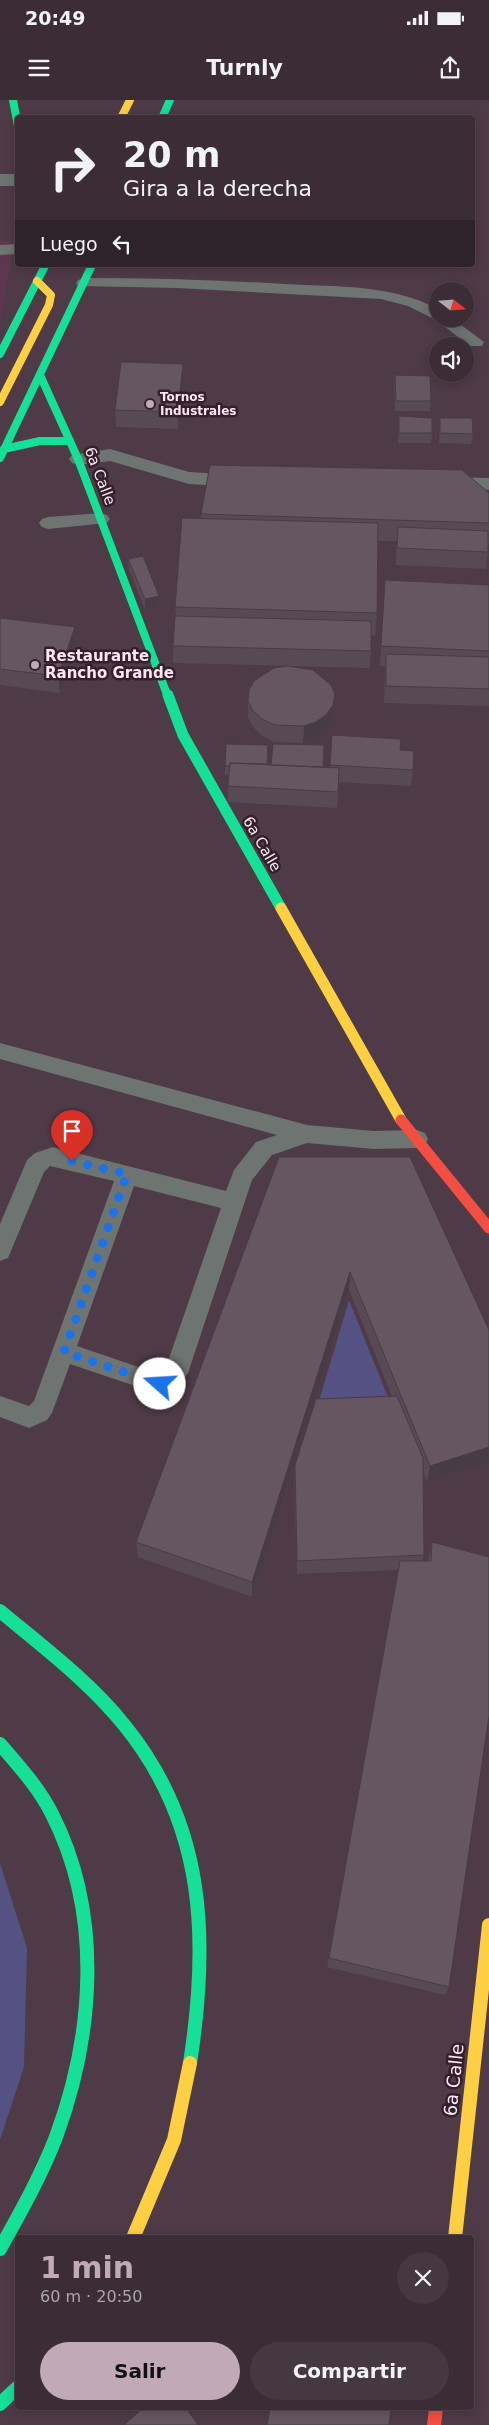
<!DOCTYPE html>
<html lang="es">
<head>
<meta charset="utf-8">
<style>
	body { margin:0; font-family:"DejaVu Sans",sans-serif; background:#463841; color:#f1f3f6; height:100vh; display:flex; flex-direction:column; font-size:19px; white-space:nowrap }
	* { box-sizing:border-box; margin:0 }
	p { font-size:16px; color:#aca7ad }
	.icon { flex:none; width:28px; height:28px; fill:none; stroke:currentColor; stroke-width:2; stroke-linecap:round; stroke-linejoin:round }
	.map { position:relative; flex:1; overflow:hidden }
	.side { position:absolute; left:15px; top:2135px; width:459px; height:175px; display:flex; flex-direction:column; background:#3b2c35; border-radius:5px; box-shadow:0 2px 12px #0003,0 0 0 1px #544850 }
	.side>* { flex:none }
	.guide { position:absolute; left:15px; top:15px; width:460px; height:152px; border-radius:5px; box-shadow:0 2px 12px #0003,0 0 0 1px #544850; background:#3b2c35; color:#f1f3f6; overflow:hidden }
	.needle { width:32px; rotate:107deg }
	.fabs { position:absolute; left:429px; top:182px; display:grid; gap:10px }
	.fabs a { display:grid; place-items:center; width:45px; height:45px; border-radius:50%; background:#3b2c35; box-shadow:0 2px 12px #0003,0 0 0 1px #544850; font-size:25px }
	.pin { position:absolute; display:grid; place-items:center; width:42px; height:42px; color:#fff; margin:-51px -21px; border-radius:50% 50% 50% 0; rotate:-45deg; box-shadow:0 0 5px #0007 }
	.pin .icon { rotate:45deg }
	.me { position:absolute; width:55px; margin:-28px; rotate:289deg; stroke-linejoin:round; filter:drop-shadow(0 0 4px #0008) }
	.turn { display:flex; align-items:center; gap:18px; height:105px; padding:0 25px; font-size:22px }
	.turn .icon { width:65px; height:65px; stroke-width:2.5 }
	.turn b { display:block; font-size:35px; line-height:42px }
	.then { display:flex; align-items:center; height:48px; padding:0 25px; background:#0003; gap:10px; font-size:19px }
	.round { display:grid; place-items:center; flex:none; width:52px; height:52px; border-radius:26px; background:#463841 }
	.head { display:flex; align-items:center; justify-content:space-between; height:85px; padding:0 25px }
	h1 { font-size:30px; font-weight:800; line-height:38px; color:#c1a9b7 }
	.primary-button { display:flex; gap:10px; margin-top:auto; padding:10px 25px }
	.primary-button a { flex:1; height:58px; border-radius:30px; background:#c1a9b7; color:#111; font-size:20px; font-weight:800; line-height:58px; text-align:center }
	.primary-button a+a { background:#463841; color:#f1f3f6 }
	.status { display:flex; justify-content:space-between; align-items:center; height:35px; padding:0 25px; background:#3b2c35; direction:ltr }
	.status svg { height:14px; fill:currentColor }
	header { display:flex; justify-content:space-between; align-items:center; height:65px; padding:0 25px; background:#3b2c35; font-size:22px; font-weight:800 }
	.map>svg:first-child { display:block }
</style>
</head>
<body>
<div class="status"><b>20:49</b><svg viewBox="0 0 49 12"><path d="M0 12V9h3v3zM5 12V6h3v6zM10 12V3h3v9zM15 12V0h3v12zM26 1h20v11H26zM47 4h2v5h-2z"/></svg></div>
<header><svg class="icon" aria-label="menu" viewBox="0 0 24 24"><path d="M4 6h16M4 12h16M4 18h16"/></svg>Turnly<svg class="icon" aria-label="share" viewBox="0 0 24 24"><path d="M12 15V3M7 8l5-5 5 5M5 13v7h14v-7"/></svg></header>
<div class="map">
<svg width="489" height="2325" viewBox="0 0 489 2325">
	<rect width="100%" height="100%" fill="#4f3a47"/>
	<path fill="#5f364f" d="M0 141H15L0 222Z"/>
	<path fill="#555183" d="M349 1200 392 1307 316 1311Z
		M0 1763 27 1848 24 1967 0 2040Z"/>
	<g fill="none" stroke-linecap="round" stroke-linejoin="round">
		<path fill="#6e7472" fill-rule="evenodd" d="M18 144V154L0 155V145Z
			M84 178C151 178 218 180 285 184 337 187 391 184 438 209V219H453L484 242 482 246H470L436 220 408 206 381 199 177 188 78 186 76 183 78 180Z
			M110 349 189 372 238 375 244 377 247 381 244 385 238 387 189 384 110 361 78 365 72 363 69 359 72 355Z
			M448 377 489 378V390L442 387 439 383 442 379Z
			M101 413 107 415 110 419 107 423 48 429 42 427 39 423 42 419 48 417Z
			M0 943 307 1025 374 1031 417 1030 425 1033 428 1039 425 1045 417 1048 374 1049 307 1043 272 1055 252 1080 188 1273 177 1288 159 1294 70 1264 52 1313 47 1320 29 1328 0 1317V1296L29 1306 34 1301 114 1081 50 1066 44 1072 8 1158 0 1161V1124L27 1060 35 1053 53 1047 226 1091 234 1070 256 1042 277 1035 0 959ZM134 1086 221 1108 166 1267 159 1274 77 1246Z"/>
		<path fill="#6e7472" fill-rule="evenodd" d="M0 74H18V86H0Z"/>
		<path stroke="#16e098" stroke-width="8" d="M13 0 18 26
			M162 18 170 0
			M0 254 45 166
			M40 275 78 359 168 597
			M4 349 40 341H70
			M0 358 92 165"/>
		<path stroke="#16e098" stroke-width="11" d="M168 595 183 635 281 808"/>
		<path stroke="#16e098" stroke-width="14" d="M0 1511C43 1547 90 1582 125 1626 206 1726 209 1841 190 1963
			M0 1644C19 1666 39 1688 52 1714 103 1814 94 1934 56 2037 41 2076 20 2113 0 2149
			M0 2304 18 2287"/>
		<path stroke="#ffcf43" stroke-width="8" d="M121 18 130 0
			M0 302 49 205 51 195 37 181"/>
		<path stroke="#ffcf43" stroke-width="11" d="M281 808 401 1020"/>
		<path stroke="#ffcf43" stroke-width="14" d="M133 2138 174 2040 190 1963
			M455 2138 489 1825"/>
		<path stroke="#f24e42" stroke-width="11" d="M401 1020 489 1128"/>
		<path stroke="#f24e42" stroke-width="14" d="M434 2325 436 2308"/>
	</g>
	<path fill="#584a54" d="M183 264V281L178 329 116 327 115 310Z
		M395 275 431 301 430 311H395L394 286Z
		M399 316 432 333 431 343H398Z
		M440 318 473 334 471 344 439 343Z
		M489 393V444H488V452L486 469 396 465 397 441H377V513L375 536 371 535V551L370 568 173 563V546L176 517 175 507 201 418V414Z
		M128 459 159 496 160 506 145 509 129 469Z
		M385 480 489 485V606L384 603 385 566H380Z
		M0 518 75 527 76 544 60 593 0 585Z
		M335 594 332 621 326 631 316 638 303 643 274 642 262 636 253 627 248 617V601Z
		M332 635 400 650 413 670 411 686 339 682 337 708 228 702V686L229 675H225V666L267 664 330 668Z
		M279 1057 489 1230V1362L427 1382 423 1371 424 1455 423 1461H428L432 1442 449 1887 445 1895 327 1867 398 1470 297 1474 294 1380 295 1365 392 1296 349 1190 252 1497 138 1457 136 1442Z"/>
	<path fill="#473c45" d="M183 264V281L178 329V312Z
		M159 496 160 506 145 509V499Z
		M75 527 76 544 60 593 58 576Z
		M335 594 332 621 326 631 316 638 303 643 304 626Z
		M350 1172 349 1190 252 1497V1482Z
		M489 1347V1362L427 1382 430 1366Z"/>
	<path fill="#665662" stroke="#473c45" d="M121 262 183 264 178 312 115 310Z
		M395 275 430 276 431 301H396Z
		M399 316 432 318V333H399Z
		M440 318H472L473 334 440 333Z
		M210 365 462 370 489 393V423L201 414Z
		M182 418 378 423 377 513 175 507Z
		M398 427 488 431V452L397 448Z
		M143 456 159 496 145 499 128 459Z
		M385 480 489 485V551L381 546Z
		M175 516 371 521V551L173 546Z
		M0 518 75 527 58 576 0 569Z
		M386 554 489 557V589L386 586Z
		M287 566 313 570 331 585 335 594 333 605 327 614 316 622 304 626 275 625 262 619 253 611 248 601 249 590 254 581 274 568Z
		M332 635 401 639 400 650 414 651 413 670 330 665Z
		M226 644 268 645 267 664 230 663V666H225Z
		M273 644 324 645 323 667 271 665Z
		M230 663 339 668 338 692 228 686Z
		M279 1057H410L489 1230V1347L430 1366 350 1172 252 1482 136 1442Z
		M397 1296 423 1358 424 1455 297 1461 295 1365 316 1299Z
		M432 1442 489 1457V1616L449 1887 329 1858 400 1461H431Z
		M143 2308H186L198 2325H124Z
		M270 2308H391L389 2325H267Z"/>
	<g fill="none" stroke-linecap="round" stroke-linejoin="round">
		<path stroke="#1a73e8" stroke-width="9" stroke-dasharray="0 16.2" d="M72 1061 127 1074 64 1252 160 1284"/>
	</g>
	<g fill="#c1a9b7" stroke="#32202b" stroke-width="2">
		<circle cx="150" cy="304" r="5"/>
		<circle cx="35" cy="565" r="5"/>
	</g>
	<g text-anchor="middle" stroke-width="5" stroke-linejoin="round" paint-order="stroke">
		<g font-size="12" font-weight="bold" fill="#fee5f3" stroke="#32202b" text-anchor="start">
			<text x="160" y="301">Tornos<tspan x="160" dy="14">Industrales</tspan></text>
		</g>
		<g font-size="15" fill="#fee5f3" stroke="#32202b">
			<text transform="translate(100 376) rotate(69)" y="5">6a Calle</text>
			<text transform="translate(262 744) rotate(60)" y="5">6a Calle</text>
		</g>
		<g font-size="15" font-weight="bold" fill="#fee5f3" stroke="#32202b" text-anchor="start">
			<text x="45" y="561">Restaurante<tspan x="45" dy="17">Rancho Grande</tspan></text>
		</g>
		<g font-size="18" fill="#fee5f3" stroke="#32202b">
			<text transform="translate(454 1980) rotate(-84)" y="6">6a Calle</text>
		</g>
	</g>
</svg>
<div class="fabs">
<a><svg class="needle" viewBox="-14 -14 28 28"><path d="M0-13l5 13h-10z" fill="#e53935"/><path d="M0 13l5-13h-10z" fill="#aca7ad"/></svg></a>
<a><svg class="icon" aria-label="sound" viewBox="0 0 24 24"><path d="M4 9h4l5-4v14l-5-4H4zM17 9q2 3 0 6"/></svg></a>
</div>
<div class="pin" style="left:72px;top:1061px;background:#d93025"><svg class="icon" aria-label="arrive" viewBox="0 0 24 24"><path d="M6 21V4h12l-3 4 3 4H6"/></svg></div>
<svg class="me" style="left:160px;top:1284px" viewBox="-20 -20 40 40"><circle r="19" fill="#fff"/><path d="M0-13L10 11 0 6-10 11z" fill="#1a73e8"/></svg>
<div class="guide">
<div class="turn"><svg class="icon" aria-label="right" viewBox="0 0 24 24"><path d="M7 20v-9h11M14 6l5 5-5 5"/></svg><div><b>20 m</b>Gira a la derecha</div></div>
<div class="then">Luego<svg class="icon" aria-label="left" viewBox="0 0 24 24"><path d="M17 20v-9H6M10 6l-5 5 5 5"/></svg></div>
</div>
<section class="side">
<div class="head"><div><h1>1 min</h1><p>60 m · 20:50</p></div><a class="round"><svg class="icon" aria-label="close" viewBox="0 0 24 24"><path d="M6 6l12 12M18 6L6 18"/></svg></a></div>
<div class="primary-button"><a>Salir</a><a>Compartir</a></div>
</section>
</div>
</body>
</html>
